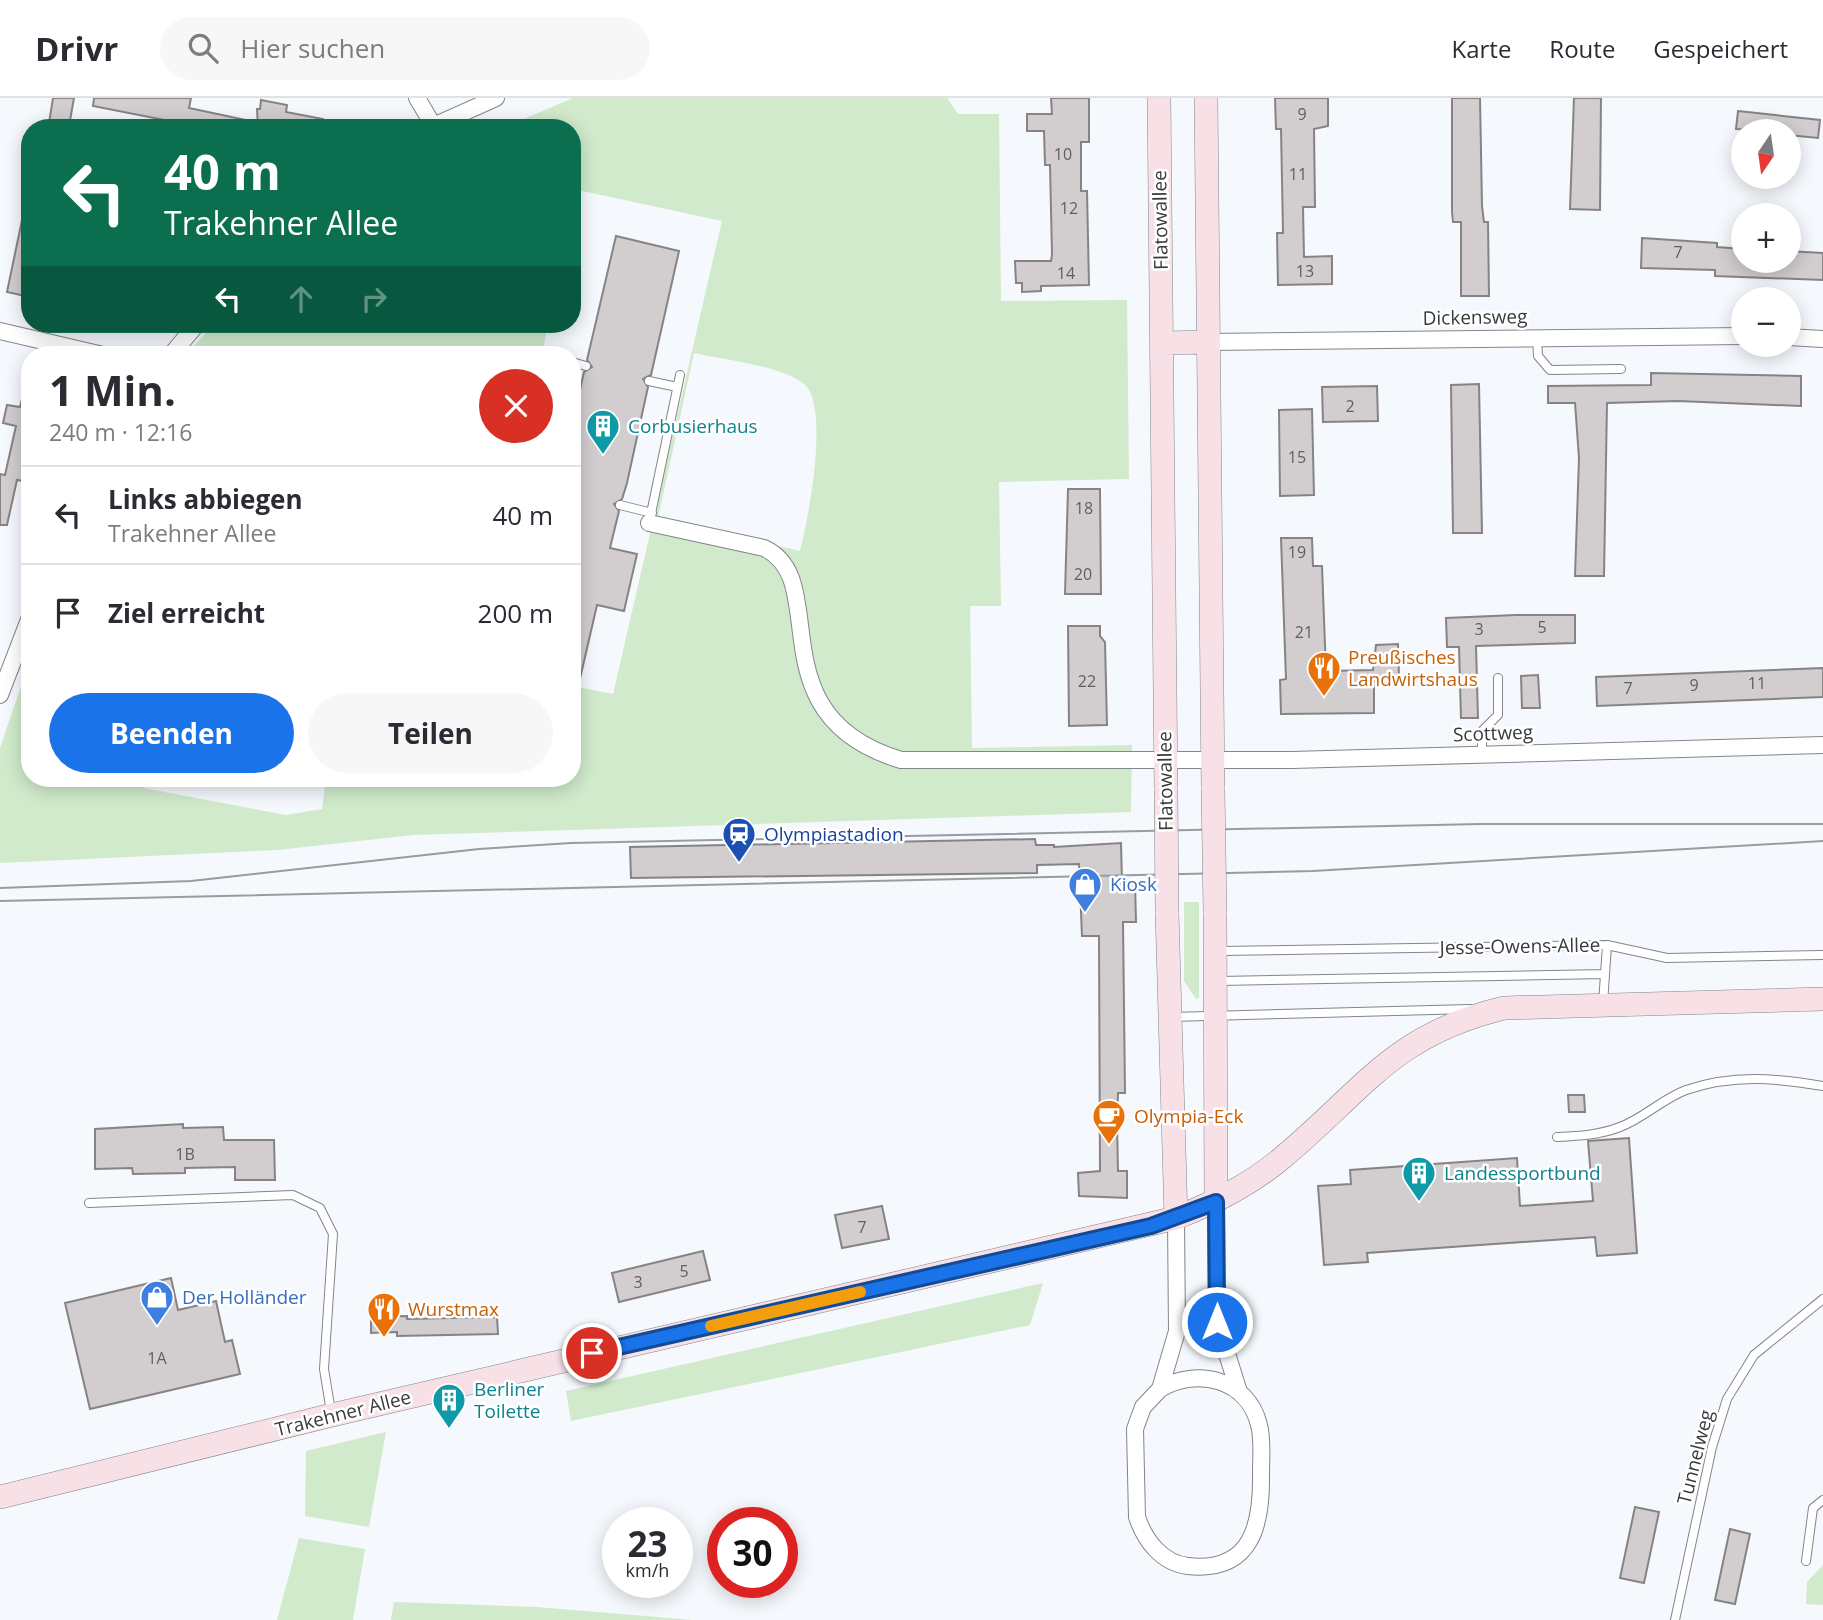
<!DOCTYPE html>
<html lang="de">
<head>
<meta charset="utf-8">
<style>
	body { margin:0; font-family:"Open Sans",sans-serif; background:#f7f7f7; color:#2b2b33; height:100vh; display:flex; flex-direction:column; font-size:26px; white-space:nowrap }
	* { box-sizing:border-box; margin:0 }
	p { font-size:23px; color:#7c7c81 }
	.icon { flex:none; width:38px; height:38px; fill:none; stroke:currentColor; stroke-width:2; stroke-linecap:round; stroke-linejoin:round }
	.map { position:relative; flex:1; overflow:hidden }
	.details { position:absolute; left:21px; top:248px; width:560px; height:441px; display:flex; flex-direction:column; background:#fff; border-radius:28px; box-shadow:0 4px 18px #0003 }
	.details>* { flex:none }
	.hud { position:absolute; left:21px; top:21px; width:560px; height:214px; border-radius:28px; box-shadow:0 4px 18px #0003; background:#0b6e4f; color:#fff; overflow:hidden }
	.needle { width:46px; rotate:193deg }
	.tools { position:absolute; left:1731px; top:21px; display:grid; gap:14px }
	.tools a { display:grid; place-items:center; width:70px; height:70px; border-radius:50%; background:#fff; box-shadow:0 4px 18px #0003; font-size:35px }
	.speed { position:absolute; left:602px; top:1409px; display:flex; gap:14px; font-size:35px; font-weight:700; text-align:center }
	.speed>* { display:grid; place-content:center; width:91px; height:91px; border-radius:50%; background:#fff; box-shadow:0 4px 18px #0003; line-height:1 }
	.speed small { font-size:18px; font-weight:400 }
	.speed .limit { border:10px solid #d22; background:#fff; color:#111 }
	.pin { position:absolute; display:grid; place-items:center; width:60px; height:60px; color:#fff; margin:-30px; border:4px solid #fff; border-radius:50%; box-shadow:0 2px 7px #0007 }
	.me { position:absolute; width:77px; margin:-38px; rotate:0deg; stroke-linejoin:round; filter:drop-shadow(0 0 5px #0008) }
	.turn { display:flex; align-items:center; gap:24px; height:147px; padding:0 28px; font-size:32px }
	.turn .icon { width:91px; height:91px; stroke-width:2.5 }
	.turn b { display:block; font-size:49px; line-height:60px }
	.lanes { display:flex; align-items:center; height:66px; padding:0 28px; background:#0003; justify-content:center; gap:35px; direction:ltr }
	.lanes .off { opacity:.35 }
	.round { display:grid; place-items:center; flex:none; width:74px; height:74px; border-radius:37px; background:#f7f7f7 }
	.headline { display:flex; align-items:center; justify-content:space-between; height:119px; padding:0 28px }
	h1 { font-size:42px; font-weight:700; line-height:52px }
	.button { display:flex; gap:14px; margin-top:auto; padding:14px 28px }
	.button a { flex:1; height:80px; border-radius:42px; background:#1a73e8; color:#fff; font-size:28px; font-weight:700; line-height:80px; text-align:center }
	.button a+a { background:#f7f7f7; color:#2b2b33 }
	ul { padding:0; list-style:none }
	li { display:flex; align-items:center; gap:21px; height:98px; padding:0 28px; border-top:2px solid #e1e1e2 }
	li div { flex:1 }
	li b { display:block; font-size:26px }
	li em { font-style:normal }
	header { display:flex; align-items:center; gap:42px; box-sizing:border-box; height:98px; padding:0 35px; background:#fff; border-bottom:2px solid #e1e1e2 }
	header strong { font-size:33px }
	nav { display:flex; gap:38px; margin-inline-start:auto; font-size:24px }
	.search { width:490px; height:63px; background:#f7f7f7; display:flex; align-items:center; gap:18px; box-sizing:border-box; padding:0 24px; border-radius:38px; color:#7c7c81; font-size:26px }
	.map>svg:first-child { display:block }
</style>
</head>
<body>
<header>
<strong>Drivr</strong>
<div class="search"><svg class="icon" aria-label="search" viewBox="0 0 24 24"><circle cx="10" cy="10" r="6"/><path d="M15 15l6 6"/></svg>Hier suchen</div>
<nav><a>Karte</a><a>Route</a><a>Gespeichert</a></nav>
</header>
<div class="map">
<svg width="1823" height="1522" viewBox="0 0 1823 1522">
	<rect width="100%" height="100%" fill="#f5f8fc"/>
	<path fill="#d0eacb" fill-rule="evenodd" d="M573 0H947L958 16H999L1001 203 1127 202 1129 381 999 384 1001 508H970L972 650 1132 647 1131 714 413 737 277 752 0 765V650L30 562V681H145L143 690 286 717 322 711 326 681H572V588L613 596 722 123 578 92 572 115V30H503ZM694 255C725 262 777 267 803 285 831 305 808 423 800 453L658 420Z
		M214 226H548L542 257H186Z
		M1184 804H1199V900L1196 901 1184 883Z
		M1043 1185 1030 1227 571 1323 566 1293Z
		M386 1334 369 1429 305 1418 306 1353Z
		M299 1440 365 1451 353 1522H277Z
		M1823 1467V1507L1806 1506 1807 1484Z
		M394 1504 537 1509 693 1522H391Z"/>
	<path fill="#d2cdcf" stroke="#878385" stroke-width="2" d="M53 0H74L69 28 49 25Z
		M94 0H191L189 10 246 22 245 30H205L93 8Z
		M1051 0H1089V44H1081V93H1087L1089 187 1041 188V193L1022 194V185H1016L1015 163H1051L1052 157 1050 67H1045L1044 33H1027V16H1052Z
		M1275 0H1328V28L1314 31 1315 109H1303L1304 159 1332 158V186L1278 187 1277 135H1283L1281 31H1276Z
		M1452 0H1480L1482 108 1484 124H1488L1489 198H1461V124H1453L1452 114Z
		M1574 0H1601L1600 112 1570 111Z
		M261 2 287 7 286 14 323 21V30H258L257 11H260Z
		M1738 13 1820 22 1818 40 1788 37V33L1736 31Z
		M22 122 30 123V199L7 194Z
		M616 138 679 153 651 277 643 281 648 289 627 385 622 401 614 406 619 413 610 450 637 456 624 513 597 507 579 585H572V327L584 274 592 269 587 262Z
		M1642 140 1717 145V149L1743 151V163H1788V153L1823 155V182L1715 178V172L1641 170Z
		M1651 275 1801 278V308L1678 303 1607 305 1604 478H1575L1579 360 1575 305H1548V288L1651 287Z
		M1479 286 1482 435H1453L1451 287Z
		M1377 288 1378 323 1323 324 1322 289Z
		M23 297 30 298V384L17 382 7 427H0V376L5 377 16 328 3 325 7 307 20 309Z
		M1312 311 1314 397 1280 398 1279 312Z
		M1068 391H1100L1101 496H1065Z
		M1281 440H1312L1313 468H1322L1326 573 1373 572 1376 547 1398 546 1399 580 1374 581V615L1281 616 1280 582 1286 581Z
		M1516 517H1575V545L1476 548 1478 620H1461L1459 549H1447L1446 520Z
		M1068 528H1100V538L1105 544 1107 627 1069 628Z
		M1823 570V599L1597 608 1596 579Z
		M1538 577 1540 610H1522L1521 578Z
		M1035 741 1036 747H1054V749L1121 745 1122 784H1135L1136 824H1123L1125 995H1118L1117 1024 1118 1073H1127V1100L1079 1098 1078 1075 1100 1073 1099 838H1082L1079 766 1037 767V775L631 780 630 749Z
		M1568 997H1584L1585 1014H1569Z
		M183 1026V1030L223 1029 224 1042H274L275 1082H235V1069L185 1070V1075L133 1076 132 1070 95 1071V1031Z
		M1629 1040 1637 1155 1597 1158 1595 1139 1367 1155 1368 1164 1324 1167 1318 1088 1351 1086 1350 1072 1517 1060 1520 1108 1593 1103 1588 1043Z
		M882 1108 889 1141 842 1150 835 1117Z
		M703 1153 710 1182 619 1204 612 1175Z
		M171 1180 178 1212 216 1203 225 1244 232 1242 240 1276 90 1311 65 1205Z
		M407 1218V1221L497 1219 498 1236 397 1238V1234L371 1235V1219Z
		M1635 1409 1659 1414 1644 1485 1620 1480Z
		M1730 1431 1750 1436 1735 1506 1715 1502Z"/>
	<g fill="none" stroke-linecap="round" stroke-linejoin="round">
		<defs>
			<path id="lane" d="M1537 240 1538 258 1550 272 1621 271
				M572 264 586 268
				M649 283 677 289
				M620 407 652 415
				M649 425 680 277
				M1482 657V633L1498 617V580
				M1219 853 1607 847 1667 860 1823 857
				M1219 883 1604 876
				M1603 906 1607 847
				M1171 919 1470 911
				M1557 1039C1578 1038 1600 1037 1620 1029 1644 1020 1662 1001 1686 992 1733 976 1775 980 1823 988
				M89 1105 293 1097 320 1110 333 1136 324 1271 331 1314
				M1806 1463 1813 1410 1823 1402
				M1675 1522 1712 1349 1727 1301 1754 1257 1823 1201"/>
			<path id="street" d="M417 0 433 27
				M429 30 496 0
				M0 233 103 257
				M1788 239 1823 241
				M1208 244 1743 238
				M171 257 197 226
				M649 425 764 450C834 482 753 618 901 662H1292L1823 647
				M0 597 30 519
				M1216 1104 1217 1224 1239 1294
				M1160 1291C1197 1269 1248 1281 1259 1327 1263 1342 1261 1359 1261 1375 1262 1425 1253 1475 1188 1468 1162 1465 1145 1443 1137 1419L1135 1331 1143 1309 1160 1291 1177 1233 1176 1120"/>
			<path id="secondary" d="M1159 0 1166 692
				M1206 0 1213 691
				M1162 245 1208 244
				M1167 814 1176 1120
				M1215 814 1216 1104
				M0 1399 332 1317 1176 1120C1215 1104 1250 1087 1282 1060 1365 991 1392 937 1504 910L1823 901"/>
		</defs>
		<use href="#lane" stroke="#828589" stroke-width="10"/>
		<use href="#street" stroke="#828589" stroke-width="18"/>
		<use href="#secondary" stroke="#828589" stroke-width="24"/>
		<use href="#lane" stroke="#fff" stroke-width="8"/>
		<use href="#street" stroke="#fff" stroke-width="16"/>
		<use href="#secondary" stroke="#f7e1e7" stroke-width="23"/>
		<path stroke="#999b9f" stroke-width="2" d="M0 790 191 783 479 751 571 745 1481 726H1823
			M0 803 1313 773 1823 743"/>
		<defs>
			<path id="secondary-bridge" d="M1213 691 1215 814
				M1166 692 1167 814"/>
		</defs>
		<use href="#secondary-bridge" stroke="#828589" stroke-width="24" stroke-linecap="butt"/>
		<use href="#secondary-bridge" stroke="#f7e1e7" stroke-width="23"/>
	</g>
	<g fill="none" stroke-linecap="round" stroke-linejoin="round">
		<defs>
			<path id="route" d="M592 1255 1151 1128 1216 1104 1217 1224"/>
		</defs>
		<use href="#route" stroke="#114b97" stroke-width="18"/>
		<use href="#route" stroke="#1a73e8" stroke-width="12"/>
		<path stroke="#f59e0b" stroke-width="12" d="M711 1228 860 1194"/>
	</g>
	<defs>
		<symbol id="building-pin" viewBox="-11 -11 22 30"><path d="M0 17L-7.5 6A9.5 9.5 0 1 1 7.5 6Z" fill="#0f9aa8" stroke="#fff"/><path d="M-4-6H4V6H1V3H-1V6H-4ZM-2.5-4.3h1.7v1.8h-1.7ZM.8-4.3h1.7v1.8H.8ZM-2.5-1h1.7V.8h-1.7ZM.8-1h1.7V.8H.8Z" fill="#fff"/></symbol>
		<symbol id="restaurant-pin" viewBox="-11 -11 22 30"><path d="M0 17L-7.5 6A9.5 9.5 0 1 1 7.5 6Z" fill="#e8710a" stroke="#fff"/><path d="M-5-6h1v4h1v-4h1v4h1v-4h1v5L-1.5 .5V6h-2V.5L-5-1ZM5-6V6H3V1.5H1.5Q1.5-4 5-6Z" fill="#fff"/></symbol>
		<symbol id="station-pin" viewBox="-11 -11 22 30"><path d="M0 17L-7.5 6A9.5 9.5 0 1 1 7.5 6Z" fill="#1a4fb4" stroke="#fff"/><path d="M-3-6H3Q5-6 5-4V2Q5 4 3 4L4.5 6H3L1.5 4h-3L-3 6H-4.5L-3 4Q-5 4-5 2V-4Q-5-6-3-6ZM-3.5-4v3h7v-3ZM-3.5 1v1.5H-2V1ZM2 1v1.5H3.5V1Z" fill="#fff"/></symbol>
		<symbol id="shop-pin" viewBox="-11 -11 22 30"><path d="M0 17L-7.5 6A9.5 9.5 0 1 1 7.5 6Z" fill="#3f7fe0" stroke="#fff"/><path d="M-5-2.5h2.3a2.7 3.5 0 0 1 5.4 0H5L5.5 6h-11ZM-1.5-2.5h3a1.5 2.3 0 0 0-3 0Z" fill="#fff"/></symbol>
		<symbol id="cafe-pin" viewBox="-11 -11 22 30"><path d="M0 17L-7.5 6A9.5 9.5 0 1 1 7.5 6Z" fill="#e8710a" stroke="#fff"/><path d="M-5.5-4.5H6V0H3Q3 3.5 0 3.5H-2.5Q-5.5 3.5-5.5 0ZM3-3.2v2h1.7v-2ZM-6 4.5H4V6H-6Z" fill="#fff"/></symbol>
	</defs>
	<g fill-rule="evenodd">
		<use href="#building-pin" x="584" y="309" width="38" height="52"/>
		<use href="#restaurant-pin" x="1305" y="551" width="38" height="52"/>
		<use href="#station-pin" x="720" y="717" width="38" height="52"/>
		<use href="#shop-pin" x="1066" y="767" width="38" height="52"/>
		<use href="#cafe-pin" x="1090" y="999" width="38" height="52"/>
		<use href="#building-pin" x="1400" y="1056" width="38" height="52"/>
		<use href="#shop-pin" x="138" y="1180" width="38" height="52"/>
		<use href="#restaurant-pin" x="365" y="1192" width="38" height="52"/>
		<use href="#building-pin" x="430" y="1283" width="38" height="52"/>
	</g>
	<g text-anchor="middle" stroke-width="5" stroke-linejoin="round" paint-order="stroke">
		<g font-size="16" fill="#5f5f61">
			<text x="1302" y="22">9</text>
			<text x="1063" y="62">10</text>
			<text x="1298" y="82">11</text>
			<text x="1069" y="116">12</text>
			<text x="1678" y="160">7</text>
			<text x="1305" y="179">13</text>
			<text x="1066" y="181">14</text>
			<text x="1350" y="314">2</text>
			<text x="1297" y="365">15</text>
			<text x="1084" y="416">18</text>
			<text x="1297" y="460">19</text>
			<text x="1083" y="482">20</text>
			<text x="1542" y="535">5</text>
			<text x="1479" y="537">3</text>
			<text x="1304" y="540">21</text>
			<text x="1087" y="589">22</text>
			<text x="1757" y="591">11</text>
			<text x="1694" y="593">9</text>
			<text x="1628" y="596">7</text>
			<text x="185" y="1062">1B</text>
			<text x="862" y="1135">7</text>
			<text x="684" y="1179">5</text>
			<text x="638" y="1190">3</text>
			<text x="157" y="1266">1A</text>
		</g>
		<g font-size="19" fill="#393a3c" stroke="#fff">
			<text transform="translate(1160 122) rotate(-91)" y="7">Flatowallee</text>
			<text transform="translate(1475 219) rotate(-1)" y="7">Dickensweg</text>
			<text transform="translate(1493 635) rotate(-2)" y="7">Scottweg</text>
			<text transform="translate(1165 683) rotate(-91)" y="7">Flatowallee</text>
			<text transform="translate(1520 848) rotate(-1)" y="7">Jesse-Owens-Allee</text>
			<text transform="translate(343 1315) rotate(-14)" y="7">Trakehner Allee</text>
			<text transform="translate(1695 1359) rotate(-76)" y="7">Tunnelweg</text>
		</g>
		<g font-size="19" fill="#0d838f" stroke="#fff" text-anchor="start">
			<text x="628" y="335">Corbusierhaus</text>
			<text x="1444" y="1082">Landessportbund</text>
			<text x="474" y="1298">Berliner<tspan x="474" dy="22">Toilette</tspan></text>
		</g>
		<g font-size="19" fill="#c56008" stroke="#fff" text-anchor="start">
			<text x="1348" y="566">Preußisches<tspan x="1348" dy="22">Landwirtshaus</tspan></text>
			<text x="1134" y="1025">Olympia-Eck</text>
			<text x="408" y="1218">Wurstmax</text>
		</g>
		<g font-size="19" fill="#164399" stroke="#fff" text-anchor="start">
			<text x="764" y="743">Olympiastadion</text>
		</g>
		<g font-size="19" fill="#366cbe" stroke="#fff" text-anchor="start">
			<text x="1110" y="793">Kiosk</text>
			<text x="182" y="1206">Der Holländer</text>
		</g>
	</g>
</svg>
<div class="tools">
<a><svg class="needle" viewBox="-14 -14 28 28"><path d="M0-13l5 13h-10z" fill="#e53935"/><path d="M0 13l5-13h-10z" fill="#7c7c81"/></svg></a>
<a>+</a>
<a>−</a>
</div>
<div class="speed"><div>23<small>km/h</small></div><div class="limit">30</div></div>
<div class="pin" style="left:592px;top:1255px;background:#d93025"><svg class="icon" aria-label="arrive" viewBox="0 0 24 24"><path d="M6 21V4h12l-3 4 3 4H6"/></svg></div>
<svg class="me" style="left:1217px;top:1224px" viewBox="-20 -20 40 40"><circle r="17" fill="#1a73e8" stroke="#fff" stroke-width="3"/><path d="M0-11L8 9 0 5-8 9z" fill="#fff"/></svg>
<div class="hud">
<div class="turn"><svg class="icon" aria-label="left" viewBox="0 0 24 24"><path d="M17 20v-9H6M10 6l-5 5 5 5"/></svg><div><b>40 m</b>Trakehner Allee</div></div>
<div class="lanes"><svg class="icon" aria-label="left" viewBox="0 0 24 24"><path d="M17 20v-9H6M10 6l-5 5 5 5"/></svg><svg class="icon off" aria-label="ahead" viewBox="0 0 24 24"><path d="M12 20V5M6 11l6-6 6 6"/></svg><svg class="icon off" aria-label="right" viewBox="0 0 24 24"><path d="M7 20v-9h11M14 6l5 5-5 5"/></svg></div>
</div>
<section class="details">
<div class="headline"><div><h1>1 Min.</h1><p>240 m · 12:16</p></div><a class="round" style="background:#d93025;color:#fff"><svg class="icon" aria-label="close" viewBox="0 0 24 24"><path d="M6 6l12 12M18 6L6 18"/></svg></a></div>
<ul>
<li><svg class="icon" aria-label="left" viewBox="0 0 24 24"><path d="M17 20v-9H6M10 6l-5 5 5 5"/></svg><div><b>Links abbiegen</b><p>Trakehner Allee</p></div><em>40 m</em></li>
<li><svg class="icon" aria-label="arrive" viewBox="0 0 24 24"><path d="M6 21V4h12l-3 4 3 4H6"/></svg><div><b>Ziel erreicht</b></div><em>200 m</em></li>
</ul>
<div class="button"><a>Beenden</a><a>Teilen</a></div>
</section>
</div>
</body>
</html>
